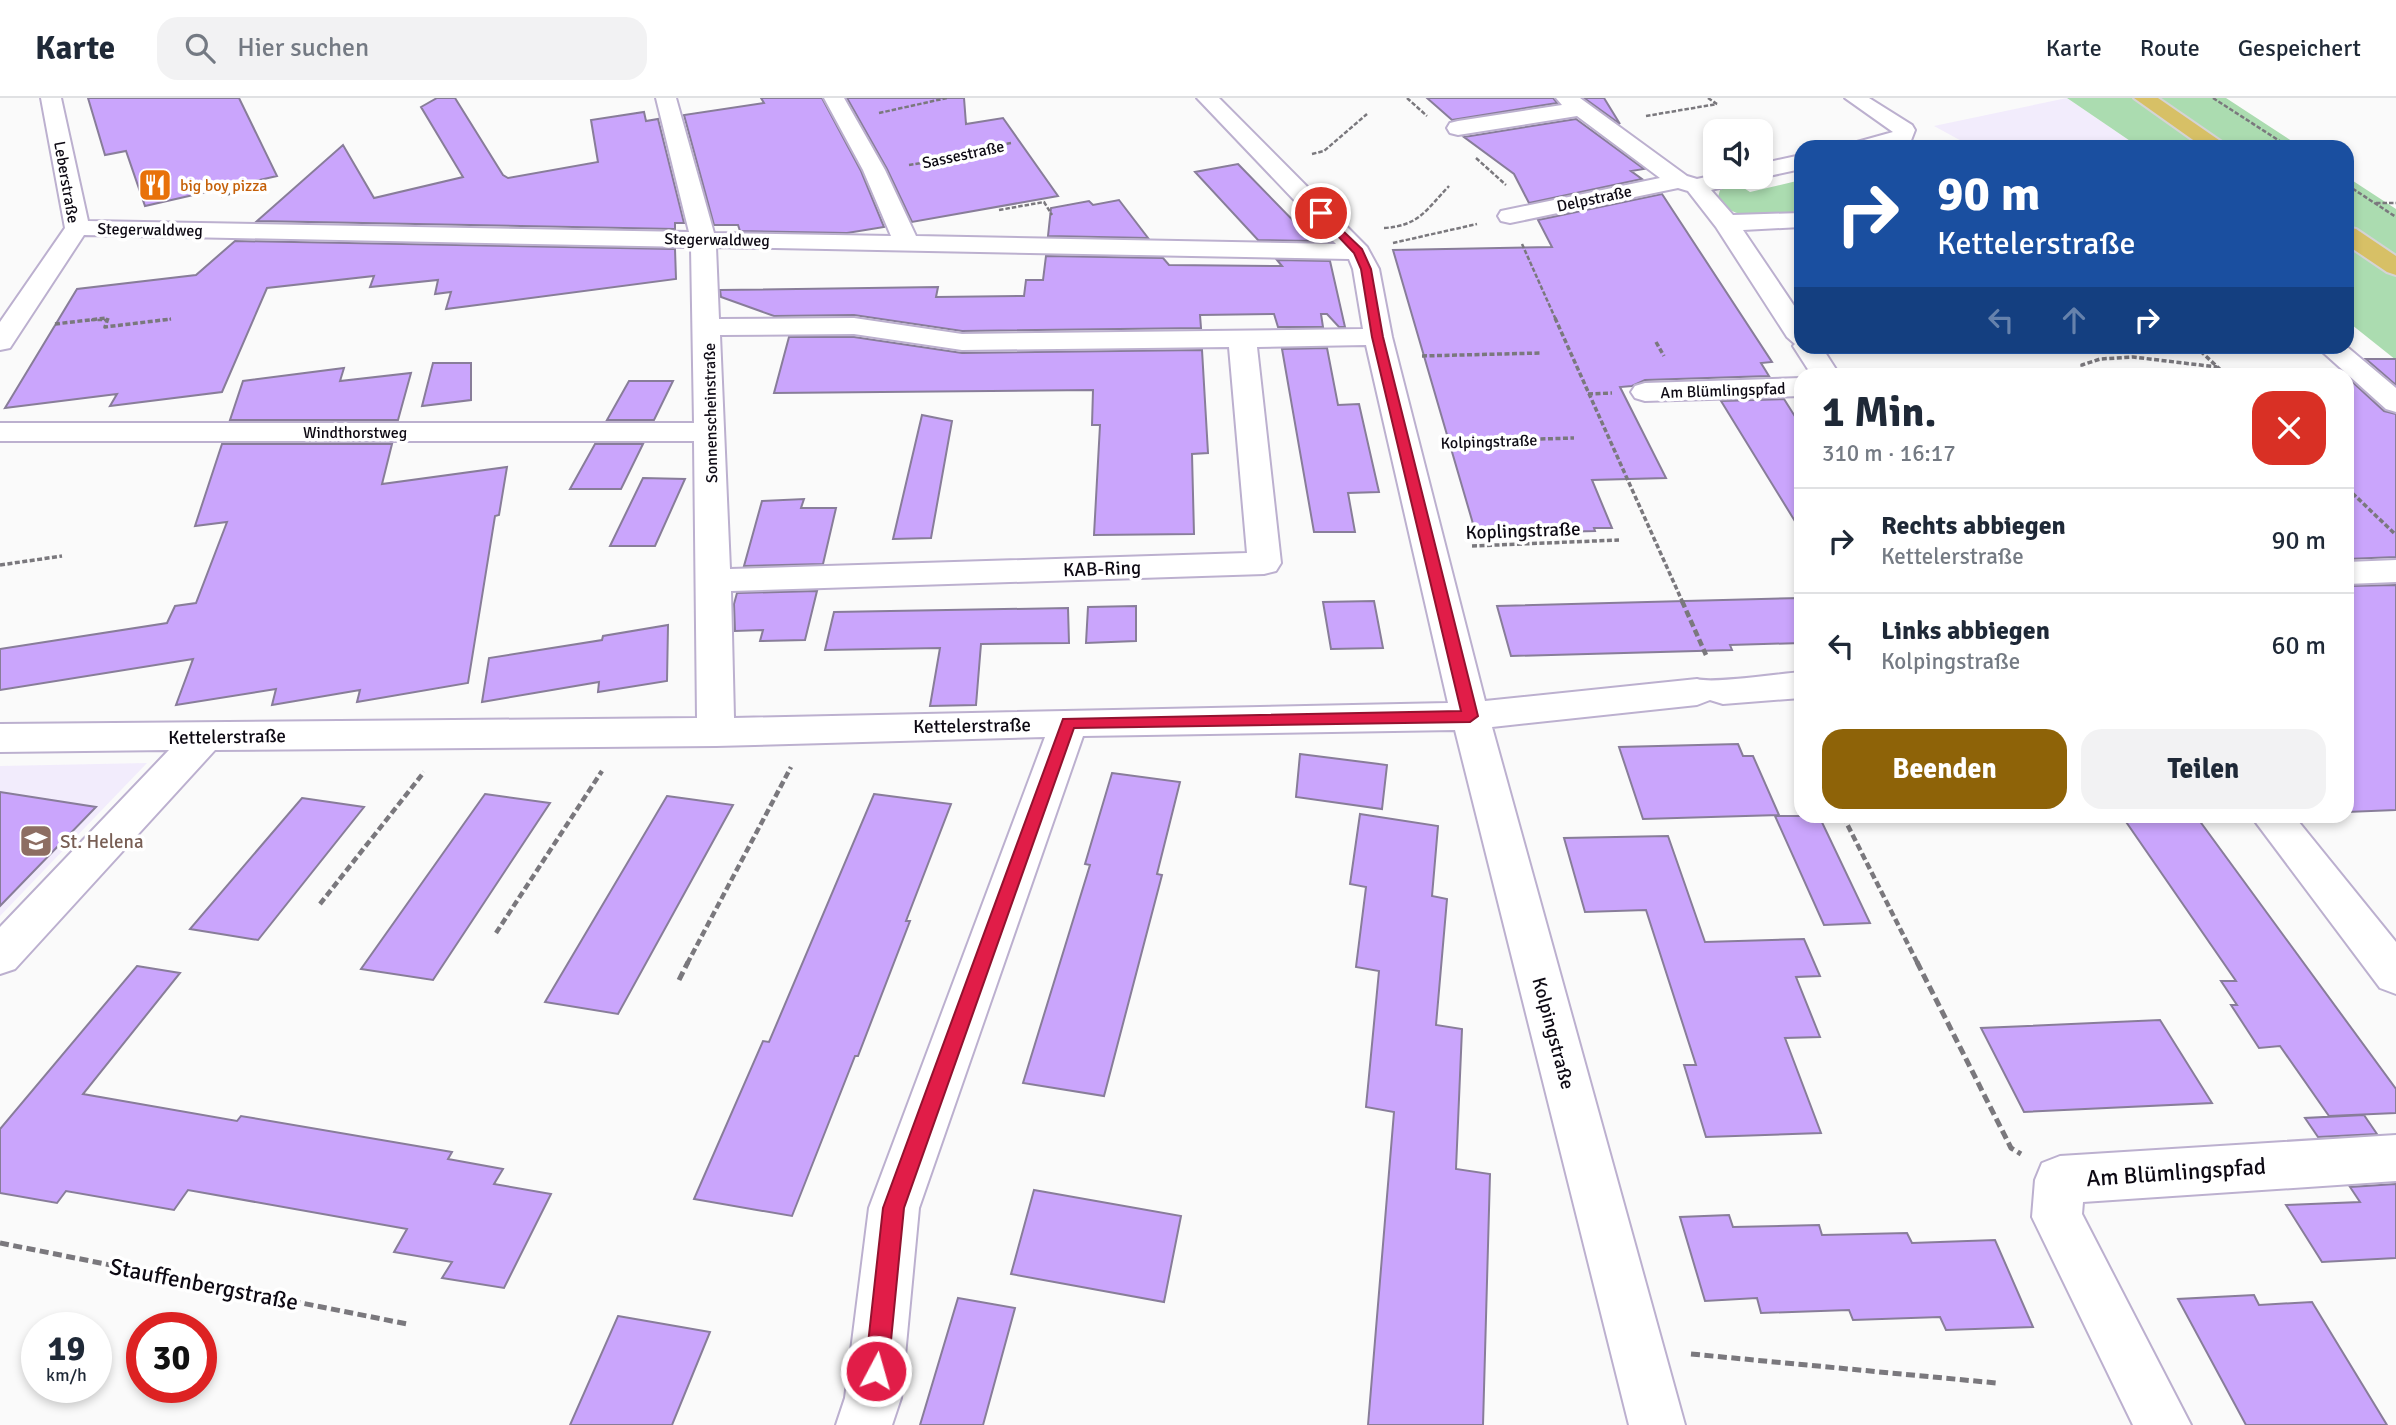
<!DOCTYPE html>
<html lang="de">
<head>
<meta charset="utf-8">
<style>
	body { margin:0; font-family:Signika,sans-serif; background:#f2f2f3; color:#1f2937; height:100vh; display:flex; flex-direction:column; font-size:26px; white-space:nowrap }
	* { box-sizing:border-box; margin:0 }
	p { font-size:23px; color:#747a83 }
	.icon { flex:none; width:38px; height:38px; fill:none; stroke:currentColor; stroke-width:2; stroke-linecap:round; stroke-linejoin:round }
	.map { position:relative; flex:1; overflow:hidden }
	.panel { position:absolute; left:1794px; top:270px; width:560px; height:455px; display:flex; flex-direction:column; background:#fff; border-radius:21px; box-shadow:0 4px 10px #0003 }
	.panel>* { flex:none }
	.top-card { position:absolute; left:1794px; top:42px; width:560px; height:214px; border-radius:21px; box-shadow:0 4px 10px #0003; background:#1a4fa0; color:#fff; overflow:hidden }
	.fabs { position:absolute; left:1703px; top:21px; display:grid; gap:14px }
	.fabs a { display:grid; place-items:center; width:70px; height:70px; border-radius:14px; background:#fff; box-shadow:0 4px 10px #0003; font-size:35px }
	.speed { position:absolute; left:21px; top:1214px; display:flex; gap:14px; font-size:35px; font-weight:700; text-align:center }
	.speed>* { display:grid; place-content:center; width:91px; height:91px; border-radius:50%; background:#fff; box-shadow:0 4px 10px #0003; line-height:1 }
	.speed small { font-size:18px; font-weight:400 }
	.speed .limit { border:10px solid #d22; background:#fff; color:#111 }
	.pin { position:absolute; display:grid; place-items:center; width:60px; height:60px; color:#fff; margin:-30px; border:4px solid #fff; border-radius:50%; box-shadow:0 2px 7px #0007 }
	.me { position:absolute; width:77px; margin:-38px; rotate:6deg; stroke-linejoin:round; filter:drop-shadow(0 0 5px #0008) }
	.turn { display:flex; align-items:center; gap:24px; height:147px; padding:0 28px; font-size:32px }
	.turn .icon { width:91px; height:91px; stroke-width:2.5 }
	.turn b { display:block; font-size:49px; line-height:60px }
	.lanes { display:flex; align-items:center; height:66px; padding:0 28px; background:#0003; justify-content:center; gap:35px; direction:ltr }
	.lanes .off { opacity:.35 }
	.round { display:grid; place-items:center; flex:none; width:74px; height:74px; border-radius:21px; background:#f2f2f3 }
	.overview { display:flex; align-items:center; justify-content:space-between; height:119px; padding:0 28px }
	h1 { font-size:42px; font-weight:800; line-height:52px }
	.cta { display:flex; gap:14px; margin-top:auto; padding:14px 28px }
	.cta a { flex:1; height:80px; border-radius:21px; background:#8e6308; color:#fff; font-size:28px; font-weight:800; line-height:80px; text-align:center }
	.cta a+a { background:#f2f2f3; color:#1f2937 }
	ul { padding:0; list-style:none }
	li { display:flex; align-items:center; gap:21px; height:105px; padding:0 28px; border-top:2px solid #e0e1e3 }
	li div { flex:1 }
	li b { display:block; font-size:26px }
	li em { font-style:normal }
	header { display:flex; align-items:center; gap:42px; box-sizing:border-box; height:98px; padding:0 35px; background:#fff; border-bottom:2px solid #e0e1e3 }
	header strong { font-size:33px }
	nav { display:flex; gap:38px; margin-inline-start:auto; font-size:24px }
	.search { width:490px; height:63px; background:#f2f2f3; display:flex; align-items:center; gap:18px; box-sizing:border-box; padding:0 24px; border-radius:21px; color:#747a83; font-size:26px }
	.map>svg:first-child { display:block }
</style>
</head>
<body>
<header>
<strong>Karte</strong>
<div class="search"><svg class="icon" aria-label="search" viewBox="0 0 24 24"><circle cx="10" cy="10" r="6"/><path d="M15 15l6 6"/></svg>Hier suchen</div>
<nav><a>Karte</a><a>Route</a><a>Gespeichert</a></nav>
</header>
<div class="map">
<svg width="2396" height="1327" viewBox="0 0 2396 1327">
	<rect width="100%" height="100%" fill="#fafafa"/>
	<path fill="#f2ecfc" d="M2067 0 2139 49H1957L1967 46 1934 28Z
		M147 665 0 818V668Z"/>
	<path fill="#abdcb0" d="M2067 0H2226L2301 49H2139Z
		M2347 79 2396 111V262L2347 223Z
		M1801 82V116C1777 117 1729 126 1718 99L1720 92 1736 85 1750 94Z
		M1898 249H2031L1903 255Z"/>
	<path fill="#caa5fc" stroke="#887d99" stroke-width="2" d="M88 0H239L277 78 145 108 126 53 105 57Z
		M437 0H455L503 77 508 80 598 64 591 22 644 14 646 23 658 21 684 125H675V131L257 123 343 47 374 100 463 79 421 9Z
		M761 0H822L861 73 884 129 847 135 740 133 738 127H714L684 17 764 5Z
		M847 0H964L966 26 1003 20 1058 98 912 124 887 71Z
		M1427 0H1553L1557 5 1452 22Z
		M1584 0H1604L1620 26Z
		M1576 21 1644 71 1631 73 1642 81 1529 105 1514 76 1464 39Z
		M1238 66 1313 143 1258 142 1195 74Z
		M1662 96 1772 264 1761 265 1769 278 1645 282 1632 288 1620 289 1666 380 1592 382 1612 430H1594L1595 433 1476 436 1393 152 1552 149 1538 122Z
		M1119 102 1148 140 1048 138 1051 110 1089 103 1093 107Z
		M235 143 675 151 676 181 446 211 451 194 435 196 438 182 370 189 374 178 267 190 222 294 110 308 117 296 5 310 77 191 196 177Z
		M1046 158 1163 160 1169 167 1282 168 1277 162 1330 163 1345 229H1339L1327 216H1321L1323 229H1278L1274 216 1200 217 1201 230 962 233 854 217 774 218 721 199 720 192 938 189 936 199 1024 198 1026 182H1043Z
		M789 239H854L962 255 1202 252 1208 355 1192 356 1194 436 1094 437 1100 327H1092L1093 292 774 295Z
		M1327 250 1338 307 1359 306 1379 394 1348 395 1355 434H1314L1282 251Z
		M2366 261H2396V287Z
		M433 265H471V302L422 308Z
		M344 270 340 283 411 275 398 322H230L243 283Z
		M2347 279 2384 313 2396 316V459L2347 461Z
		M629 283H673L654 322H607Z
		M1784 301 1801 328V433L1721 303Z
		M922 317 952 323 931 440 893 441Z
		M222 346H392L382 386 507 369 499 417 495 418 468 585 357 604 360 592 272 607 276 591 176 607 193 561 0 592V551L167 525 175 508 196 505 227 424 195 428Z
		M595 346H643L621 391H570Z
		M643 380 685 381 655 448H610Z
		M804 401 801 410H836L823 466 744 468 762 403Z
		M2396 487V712L2347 714V488Z
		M817 493 805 542 760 543 763 532 735 533 734 506 737 495Z
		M1801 500V545L1730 547 1732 552 1511 558 1497 508Z
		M1374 503 1383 550 1331 551 1323 504Z
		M1136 508V543L1086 545 1088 509Z
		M1068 510 1069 545 981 546 976 607 930 608 940 550 825 552 834 514Z
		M668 527 667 583 598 594 599 584 482 604 489 560 602 542 603 538Z
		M1738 646 1743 658H1753L1779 717 1643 721 1619 649Z
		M1300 656 1387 667 1382 711 1296 699Z
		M1112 675 1180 684 1157 776 1162 777 1104 998 1023 985 1090 767 1085 766Z
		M0 694 96 709 0 808Z
		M485 696 550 705 433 882 361 871Z
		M874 696 951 706 906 823H910L858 958H855L792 1118 694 1101 763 943 769 944Z
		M667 698 733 707 618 916 545 904Z
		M302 700 364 709 258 842 190 831Z
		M1360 716 1438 728 1432 798 1447 801 1436 927 1462 931 1456 1071 1490 1076 1483 1327H1368L1394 1014 1366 1009 1379 873 1356 869 1366 789 1350 786Z
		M1775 718H1819L1870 825 1824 827Z
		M2122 718H2196L2396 991V1015L2329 1018 2280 948 2259 950 2231 907H2237L2221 883H2236Z
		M1668 738 1705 844 1804 841 1820 878 1796 879 1820 939 1785 940 1821 1035 1706 1039 1684 967H1696L1646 812 1585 814 1564 740Z
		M137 868 180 875 83 996 237 1023 241 1018 452 1054 448 1061 503 1071 494 1086 551 1096 504 1190 442 1180 452 1164 394 1154 407 1131 188 1092 174 1112 66 1093 57 1105 0 1095V1031Z
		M2160 922 2212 1005 2024 1014 1981 930Z
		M2364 1017 2377 1036 2318 1039 2305 1020Z
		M2396 1086V1160L2322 1164 2286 1107 2360 1104 2350 1089Z
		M1034 1092 1181 1118 1164 1204 1011 1176Z
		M1729 1117 1733 1129 1819 1127 1822 1137 1907 1135 1912 1145 1995 1142 2033 1229 1946 1232 1940 1219 1853 1222 1849 1212 1761 1215 1757 1200 1705 1203 1680 1119Z
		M2254 1197 2259 1207 2312 1204 2387 1327H2246L2178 1201Z
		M958 1200 1015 1210 983 1327H920Z
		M618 1218 710 1234 672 1327H570Z"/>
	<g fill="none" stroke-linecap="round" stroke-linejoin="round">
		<defs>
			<path id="street" d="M41 0H61L88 123 689 134 656 0H676L714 135 891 138 863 72 824 0H844L885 72 916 138 1336 146 1197 0H1219L1367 149 1379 171 1392 239 1485 603 1697 581C1713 586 1778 576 1801 574V600L1723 606 1710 602 1697 607 1492 629 1685 1327H1629L1455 632 1083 638 919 1110 901 1300 892 1327H836L845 1300 869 1110 1045 639 716 648 215 652 15 871 0 876V829L169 652 0 654V626L697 620 694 343H0V325H694L691 149 84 137 10 250 0 252V224L65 130ZM716 149 1349 161 1353 171 1363 231 962 236 854 220 719 221ZM854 236 962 252 1229 249 1247 455 730 471 720 237ZM1366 247 1448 605 734 620 731 493 1264 476 1276 473 1281 465 1257 249Z
				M1556 0H1580L1687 78 1697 81 1715 77 1747 79 1744 84 1711 92 1733 117 1801 115V129L1743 132 1801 218V248H1821L1839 276H1811L1793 248 1795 246 1787 239 1716 129 1688 93 1678 90 1510 125 1501 123 1498 118 1501 113 1660 80 1577 18 1458 37 1450 35 1447 30 1450 25 1458 23 1562 7Z
				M1845 0H1869L1912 27 1915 32 1910 45 1892 49H1854L1857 44 1893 34Z
				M1801 57V71L1760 80 1755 79H1760V66Z
				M2316 248H2346L2396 290V314L2386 311Z
				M1801 280V298L1645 303 1635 300 1631 294 1635 288 1645 285Z
				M2396 462V484L2347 486V464Z
				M2251 718H2294L2396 844V896L2380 890Z
				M2396 1037V1083L2083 1104 2082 1116 2191 1327H2133L2032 1119 2035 1082 2042 1065 2060 1058Z"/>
			<path id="primary" d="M2134 0H2158L2229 49H2203Z
				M2347 129 2356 131 2396 158V177L2387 174 2347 147Z"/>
		</defs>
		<use href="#street" stroke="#bcb0cf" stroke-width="4"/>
		<use href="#primary" stroke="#d4d3d5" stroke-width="4"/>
		<path stroke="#7a787d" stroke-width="2.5" stroke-dasharray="4.5 2" stroke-linecap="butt" d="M1407 0 1427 18
			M1708 0 1717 6
			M2213 0 2289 49
			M879 15 947 0
			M1646 18 1717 6
			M1312 56 1324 53 1367 16
			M1476 60 1506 87
			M909 67 971 57V52L1011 45
			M2347 87 2396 119
			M221 98 262 88
			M2376 105H2396
			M999 112 1044 104 1052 117
			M1384 130C1419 128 1426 112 1449 88
			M1393 145 1477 126
			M1522 146 1556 222
			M91 222H107
			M163 222 171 221"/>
		<path stroke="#7a787d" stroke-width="3.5" stroke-dasharray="5 2.5" stroke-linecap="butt" d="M108 220 105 229 171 221
			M1555 220 1683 505
			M55 226 106 220
			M1656 244 1664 258
			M2195 248 2225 276
			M1422 258 1541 255
			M2084 276 2082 267 2100 261 2133 259 2217 269
			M1588 296 1612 295
			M1443 344 1574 340
			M2347 390 2395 436
			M1472 448 1619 442
			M0 467 62 458"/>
		<path stroke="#7a787d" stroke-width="4.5" stroke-dasharray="7 3.5" stroke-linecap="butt" d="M1682 503 1706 557
			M1843 718 1918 866
			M320 806 424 674
			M496 835 602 673
			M687 866 791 669"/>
		<path stroke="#7a787d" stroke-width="5" stroke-dasharray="9 4.5" stroke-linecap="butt" d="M1917 864 2011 1050 2021 1056
			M679 882 688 864
			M0 1145 407 1226
			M1691 1256 1996 1285"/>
		<use href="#street" fill="#fff" fill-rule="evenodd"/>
		<use href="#primary" fill="#d7c066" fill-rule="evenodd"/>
	</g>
	<path fill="#e11d48" stroke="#92132f" stroke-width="2" d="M1321 112 1362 151 1371 171 1383 239 1478 618 1470 624 1074 630 904 1110 888 1273 884 1281 876 1284 868 1281 865 1273 883 1110 1063 621 1461 613 1372 239 1361 171 1354 155 1316 115Z"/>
	<defs>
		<symbol id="restaurant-square" viewBox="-11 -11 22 22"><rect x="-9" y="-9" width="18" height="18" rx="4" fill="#e8710a" stroke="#fff"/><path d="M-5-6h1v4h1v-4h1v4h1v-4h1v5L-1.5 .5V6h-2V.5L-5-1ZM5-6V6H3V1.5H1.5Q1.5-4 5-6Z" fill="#fff"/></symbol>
		<symbol id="school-square" viewBox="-11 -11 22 22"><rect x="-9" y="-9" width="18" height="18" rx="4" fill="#8d6e63" stroke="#fff"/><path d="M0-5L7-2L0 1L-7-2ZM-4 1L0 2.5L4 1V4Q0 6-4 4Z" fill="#fff"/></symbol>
	</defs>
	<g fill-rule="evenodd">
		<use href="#restaurant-square" x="136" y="68" width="38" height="38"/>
		<use href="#school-square" x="17" y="724" width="38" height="38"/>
	</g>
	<g text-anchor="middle" stroke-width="7" stroke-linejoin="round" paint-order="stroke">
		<g font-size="16" fill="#0e0a14" stroke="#fff">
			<text transform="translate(963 56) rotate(-12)" y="6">Sassestraße</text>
			<text transform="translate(67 84) rotate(80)" y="6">Leberstraße</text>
			<text transform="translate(1594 100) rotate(-12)" y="6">Delpstraße</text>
			<text transform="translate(150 131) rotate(1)" y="6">Stegerwaldweg</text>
			<text transform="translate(717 141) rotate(1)" y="6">Stegerwaldweg</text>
			<text transform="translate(1723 292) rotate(-2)" y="6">Am Blümlingspfad</text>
			<text transform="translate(710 315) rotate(-91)" y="6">Sonnenscheinstraße</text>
			<text x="355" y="340">Windthorstweg</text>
			<text transform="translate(1489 343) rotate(-2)" y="6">Kolpingstraße</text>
		</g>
		<g font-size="16" fill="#c56008" stroke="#fff" text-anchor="start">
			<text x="180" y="93">big boy pizza</text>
		</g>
		<g font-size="19" fill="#0e0a14" stroke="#fff">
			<text transform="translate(1523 432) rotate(-2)" y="7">Koplingstraße</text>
			<text transform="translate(1102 470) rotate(-2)" y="7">KAB-Ring</text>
			<text transform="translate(972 627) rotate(-1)" y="7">Kettelerstraße</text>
			<text transform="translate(227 638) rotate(-1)" y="7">Kettelerstraße</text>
			<text transform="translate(1554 935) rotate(75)" y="7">Kolpingstraße</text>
		</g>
		<g font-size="19" fill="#785e54" stroke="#fff" text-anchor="start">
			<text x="60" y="750">St. Helena</text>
		</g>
		<g font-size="23" fill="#0e0a14" stroke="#fff">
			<text transform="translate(2176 1074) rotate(-4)" y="8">Am Blümlingspfad</text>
			<text transform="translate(204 1186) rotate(11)" y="8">Stauffenbergstraße</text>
		</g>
	</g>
</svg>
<div class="fabs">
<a><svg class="icon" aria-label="sound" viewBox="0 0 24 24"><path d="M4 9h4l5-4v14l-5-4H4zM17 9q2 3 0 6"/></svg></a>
</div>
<div class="speed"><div>19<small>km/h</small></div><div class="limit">30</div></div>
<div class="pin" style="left:1321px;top:115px;background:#d93025"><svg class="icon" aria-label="arrive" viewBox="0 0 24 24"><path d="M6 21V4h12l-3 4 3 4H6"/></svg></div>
<svg class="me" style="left:876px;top:1273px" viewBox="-20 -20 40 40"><circle r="17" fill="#e11d48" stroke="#fff" stroke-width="3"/><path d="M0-11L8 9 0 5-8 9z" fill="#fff"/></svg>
<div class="top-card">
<div class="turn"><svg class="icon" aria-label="right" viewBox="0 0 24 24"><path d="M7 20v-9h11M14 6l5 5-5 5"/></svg><div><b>90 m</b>Kettelerstraße</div></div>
<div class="lanes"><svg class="icon off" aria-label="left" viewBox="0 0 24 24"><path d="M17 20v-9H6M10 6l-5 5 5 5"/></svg><svg class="icon off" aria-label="ahead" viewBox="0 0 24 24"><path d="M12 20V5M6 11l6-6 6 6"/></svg><svg class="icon" aria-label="right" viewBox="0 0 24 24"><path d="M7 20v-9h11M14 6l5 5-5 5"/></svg></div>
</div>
<section class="panel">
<div class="overview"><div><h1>1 Min.</h1><p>310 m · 16:17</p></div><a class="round" style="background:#d93025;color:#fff"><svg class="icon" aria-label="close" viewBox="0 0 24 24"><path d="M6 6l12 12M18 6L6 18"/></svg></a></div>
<ul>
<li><svg class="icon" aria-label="right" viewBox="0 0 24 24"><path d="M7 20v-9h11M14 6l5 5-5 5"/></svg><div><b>Rechts abbiegen</b><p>Kettelerstraße</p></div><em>90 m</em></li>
<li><svg class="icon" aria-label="left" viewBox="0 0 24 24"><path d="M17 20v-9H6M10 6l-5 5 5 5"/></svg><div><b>Links abbiegen</b><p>Kolpingstraße</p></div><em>60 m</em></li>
</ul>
<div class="cta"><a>Beenden</a><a>Teilen</a></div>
</section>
</div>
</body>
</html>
